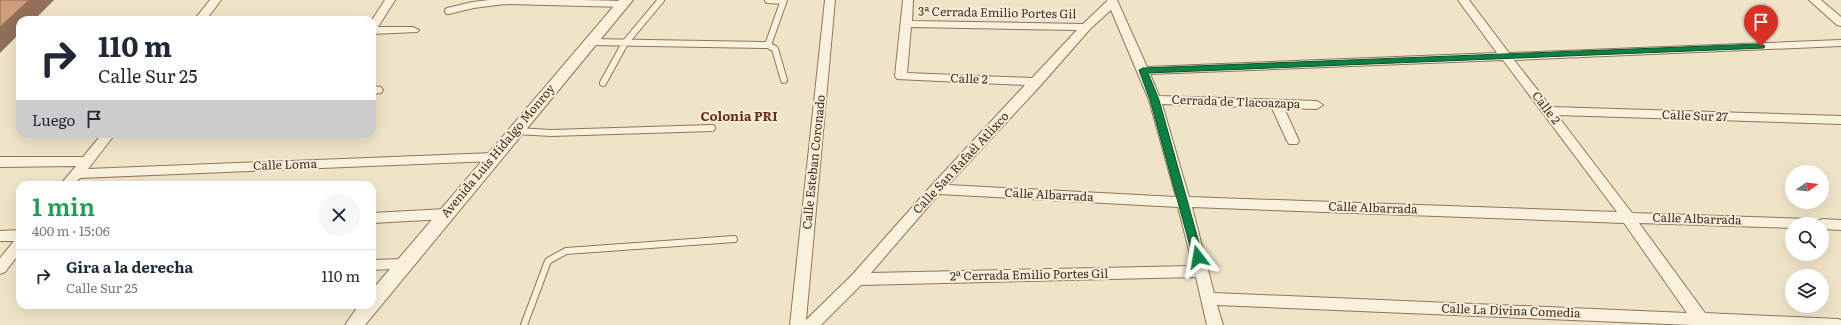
<!DOCTYPE html>
<html lang="es">
<head>
<meta charset="utf-8">
<style>
	body { margin:0; font-family:Literata,serif; background:#f6f6f7; color:#1f2937; height:100vh; display:flex; flex-direction:column; font-size:15px; white-space:nowrap }
	* { box-sizing:border-box; margin:0 }
	p { font-size:13px; color:#747a83 }
	.icon { flex:none; width:22px; height:22px; fill:none; stroke:currentColor; stroke-width:2; stroke-linecap:round; stroke-linejoin:round }
	.map { position:relative; flex:1; overflow:hidden }
	.panel { position:absolute; left:16px; top:181px; width:360px; height:128px; display:flex; flex-direction:column; background:#fff; border-radius:12px; box-shadow:0 4px 16px #0002 }
	.panel>* { flex:none }
	.guide { position:absolute; left:16px; top:16px; width:360px; height:122px; border-radius:12px; box-shadow:0 4px 16px #0002; background:#fff; color:#1f2937; overflow:hidden }
	.needle { width:26px; rotate:76deg }
	.fabs { position:absolute; left:1785px; top:165px; display:grid; gap:8px }
	.fabs a { display:grid; place-items:center; width:44px; height:44px; border-radius:50%; background:#fff; box-shadow:0 4px 16px #0002; font-size:20px }
	.pin { position:absolute; display:grid; place-items:center; width:34px; height:34px; color:#fff; margin:-41px -17px; border-radius:50% 50% 50% 0; rotate:-45deg; box-shadow:0 0 4px #0007 }
	.pin .icon { rotate:45deg }
	.me { position:absolute; width:44px; margin:-22px; rotate:346deg; stroke-linejoin:round; filter:drop-shadow(0 0 3px #0008) }
	.turn { display:flex; align-items:center; gap:14px; height:84px; padding:0 16px; font-size:18px }
	.turn .icon { width:52px; height:52px; stroke-width:2.5 }
	.turn b { display:block; font-size:28px; line-height:34px }
	.then { display:flex; align-items:center; height:38px; padding:0 16px; background:#0003; gap:8px; font-size:15px }
	.round { display:grid; place-items:center; flex:none; width:42px; height:42px; border-radius:21px; background:#f6f6f7 }
	.overview { display:flex; align-items:center; justify-content:space-between; height:68px; padding:0 16px }
	h1 { font-size:24px; font-weight:600; line-height:30px; color:#1e9e55 }
	ul { padding:0; list-style:none }
	li { display:flex; align-items:center; gap:12px; height:52px; padding:0 16px; border-top:1px solid #e0e1e3 }
	li div { flex:1 }
	li b { display:block; font-size:15px }
	li em { font-style:normal }
	.map>svg:first-child { display:block }
</style>
</head>
<body>
<div class="map">
<svg width="1841" height="325" viewBox="0 0 1841 325">
	<rect width="100%" height="100%" fill="#f0e4c8"/>
	<g fill="none" stroke-linecap="round" stroke-linejoin="round">
		<defs>
			<path id="service" d="M768 0 783 1
				M448 11 473 5 505 1 623 4
				M591 42 768 45 775 49 784 80
				M768 45 784 0
				M603 83 625 43 661 0
				M517 131 551 133 712 128
				M524 325 548 261 566 251 734 239"/>
			<path id="minor" d="M210 0H221L206 20H194Z
				M385 0H395L378 27H413L419 30 417 32 372 34V20Z
				M825 0H835L806 320 852 275 931 186 1025 85 897 79 895 76 903 0H913L912 21 1083 24 1107 1V0H1117L1147 67 1497 53 1458 0H1469L1509 53 1841 40V46L1514 60 1551 107 1841 116V124L1557 115 1632 213 1810 219 1816 222 1822 219 1841 220V230L1822 229V224H1792V228L1639 223 1705 313 1838 319 1841 320V325H1691L1217 305 1223 325H1207L1196 277 861 285 821 325H790ZM1111 10 1149 100 1176 197 948 185 1041 85 1090 29ZM911 27 1077 30 1032 78 907 73ZM1503 60 1617 212 1189 197 1162 104 1272 108 1287 141 1289 144H1297L1299 141 1284 108 1317 109 1323 105 1317 101 1159 96 1150 74ZM939 194 1178 207 1193 266 871 273ZM1192 207 1624 223 1687 313 1214 293Z
				M1809 0H1821L1841 17V26L1837 25Z
				M372 86 381 87 383 90 381 93 372 94Z
				M102 134H115L88 169 493 153 498 154 499 157 498 160 493 161 80 178 74 185H60L76 166 0 167V157H83Z
				M445 209 450 210 452 214 450 218 445 219 372 223V213Z
				M20 230V253L5 272 0 274V258L14 241H0V231Z
				M404 259 409 260 411 264 409 268 372 270V260Z"/>
			<path id="tertiary" d="M619 0H633L365 325H345L359 305H372V290Z"/>
		</defs>
		<use href="#service" stroke="#8d765c" stroke-width="8"/>
		<use href="#minor" stroke="#8d765c" stroke-width="2"/>
		<use href="#tertiary" stroke="#8d765c" stroke-width="2"/>
		<use href="#service" stroke="#faf1dc" stroke-width="6"/>
		<use href="#minor" fill="#faf1dc" fill-rule="evenodd"/>
		<use href="#tertiary" fill="#faf1dc" fill-rule="evenodd"/>
	</g>
	<path fill="#916f58" d="M29 0H54L34 20H20V33L0 53V27Z"/>
	<path fill="#cf9f7d" stroke="#916f58" d="M0 0H29L0 27Z"/>
	<path fill="#0b8043" stroke="#07532c" d="M1761 44 1765 46 1764 48 1148 73 1159 100 1203 257 1198 261 1193 257 1150 100 1139 70 1143 68Z"/>
	<g text-anchor="middle" stroke-width="4" stroke-linejoin="round" paint-order="stroke">
		<g font-size="12" fill="#3d2e20" stroke="#f7eed8">
			<text transform="translate(997 13) rotate(1)" y="4">3ª Cerrada Emilio Portes Gil</text>
			<text transform="translate(969 79) rotate(2)" y="4">Calle 2</text>
			<text transform="translate(1236 102) rotate(2)" y="4">Cerrada de Tlacoazapa</text>
			<text transform="translate(1546 108) rotate(53)" y="4">Calle 2</text>
			<text transform="translate(1695 116) rotate(2)" y="4">Calle Sur 27</text>
			<text transform="translate(498 151) rotate(-50)" y="4">Avenida Luis Hidalgo Monroy</text>
			<text transform="translate(814 162) rotate(-84)" y="4">Calle Esteban Coronado</text>
			<text transform="translate(961 163) rotate(-47)" y="4">Calle San Rafaél Atlixco</text>
			<text transform="translate(285 165) rotate(-2)" y="4">Calle Loma</text>
			<text transform="translate(1049 195) rotate(3)" y="4">Calle Albarrada</text>
			<text transform="translate(1373 208) rotate(2)" y="4">Calle Albarrada</text>
			<text transform="translate(1697 219) rotate(2)" y="4">Calle Albarrada</text>
			<text transform="translate(1029 275) rotate(-1)" y="4">2ª Cerrada Emilio Portes Gil</text>
			<text transform="translate(1511 311) rotate(2)" y="4">Calle La Divina Comedia</text>
		</g>
		<g font-size="13" font-weight="bold" fill="#6b2e1e" stroke="#f7eed8">
			<text x="739" y="121">Colonia PRI</text>
		</g>
	</g>
</svg>
<div class="fabs">
<a><svg class="needle" viewBox="-14 -14 28 28"><path d="M0-13l5 13h-10z" fill="#e53935"/><path d="M0 13l5-13h-10z" fill="#747a83"/></svg></a>
<a><svg class="icon" aria-label="search" viewBox="0 0 24 24"><circle cx="10" cy="10" r="6"/><path d="M15 15l6 6"/></svg></a>
<a><svg class="icon" aria-label="layers" viewBox="0 0 24 24"><path d="M12 4l9 5-9 5-9-5zM3 14l9 5 9-5"/></svg></a>
</div>
<div class="pin" style="left:1761px;top:46px;background:#d93025"><svg class="icon" aria-label="arrive" viewBox="0 0 24 24"><path d="M6 21V4h12l-3 4 3 4H6"/></svg></div>
<svg class="me" style="left:1198px;top:257px" viewBox="-20 -20 40 40"><path d="M0-17L14 15 0 8-14 15z" fill="#0b8043" stroke="#fff" stroke-width="4"/></svg>
<div class="guide">
<div class="turn"><svg class="icon" aria-label="right" viewBox="0 0 24 24"><path d="M7 20v-9h11M14 6l5 5-5 5"/></svg><div><b>110 m</b>Calle Sur 25</div></div>
<div class="then">Luego<svg class="icon" aria-label="arrive" viewBox="0 0 24 24"><path d="M6 21V4h12l-3 4 3 4H6"/></svg></div>
</div>
<section class="panel">
<div class="overview"><div><h1>1 min</h1><p>400 m · 15:06</p></div><a class="round"><svg class="icon" aria-label="close" viewBox="0 0 24 24"><path d="M6 6l12 12M18 6L6 18"/></svg></a></div>
<ul>
<li><svg class="icon" aria-label="right" viewBox="0 0 24 24"><path d="M7 20v-9h11M14 6l5 5-5 5"/></svg><div><b>Gira a la derecha</b><p>Calle Sur 25</p></div><em>110 m</em></li>
</ul>
</section>
</div>
</body>
</html>
